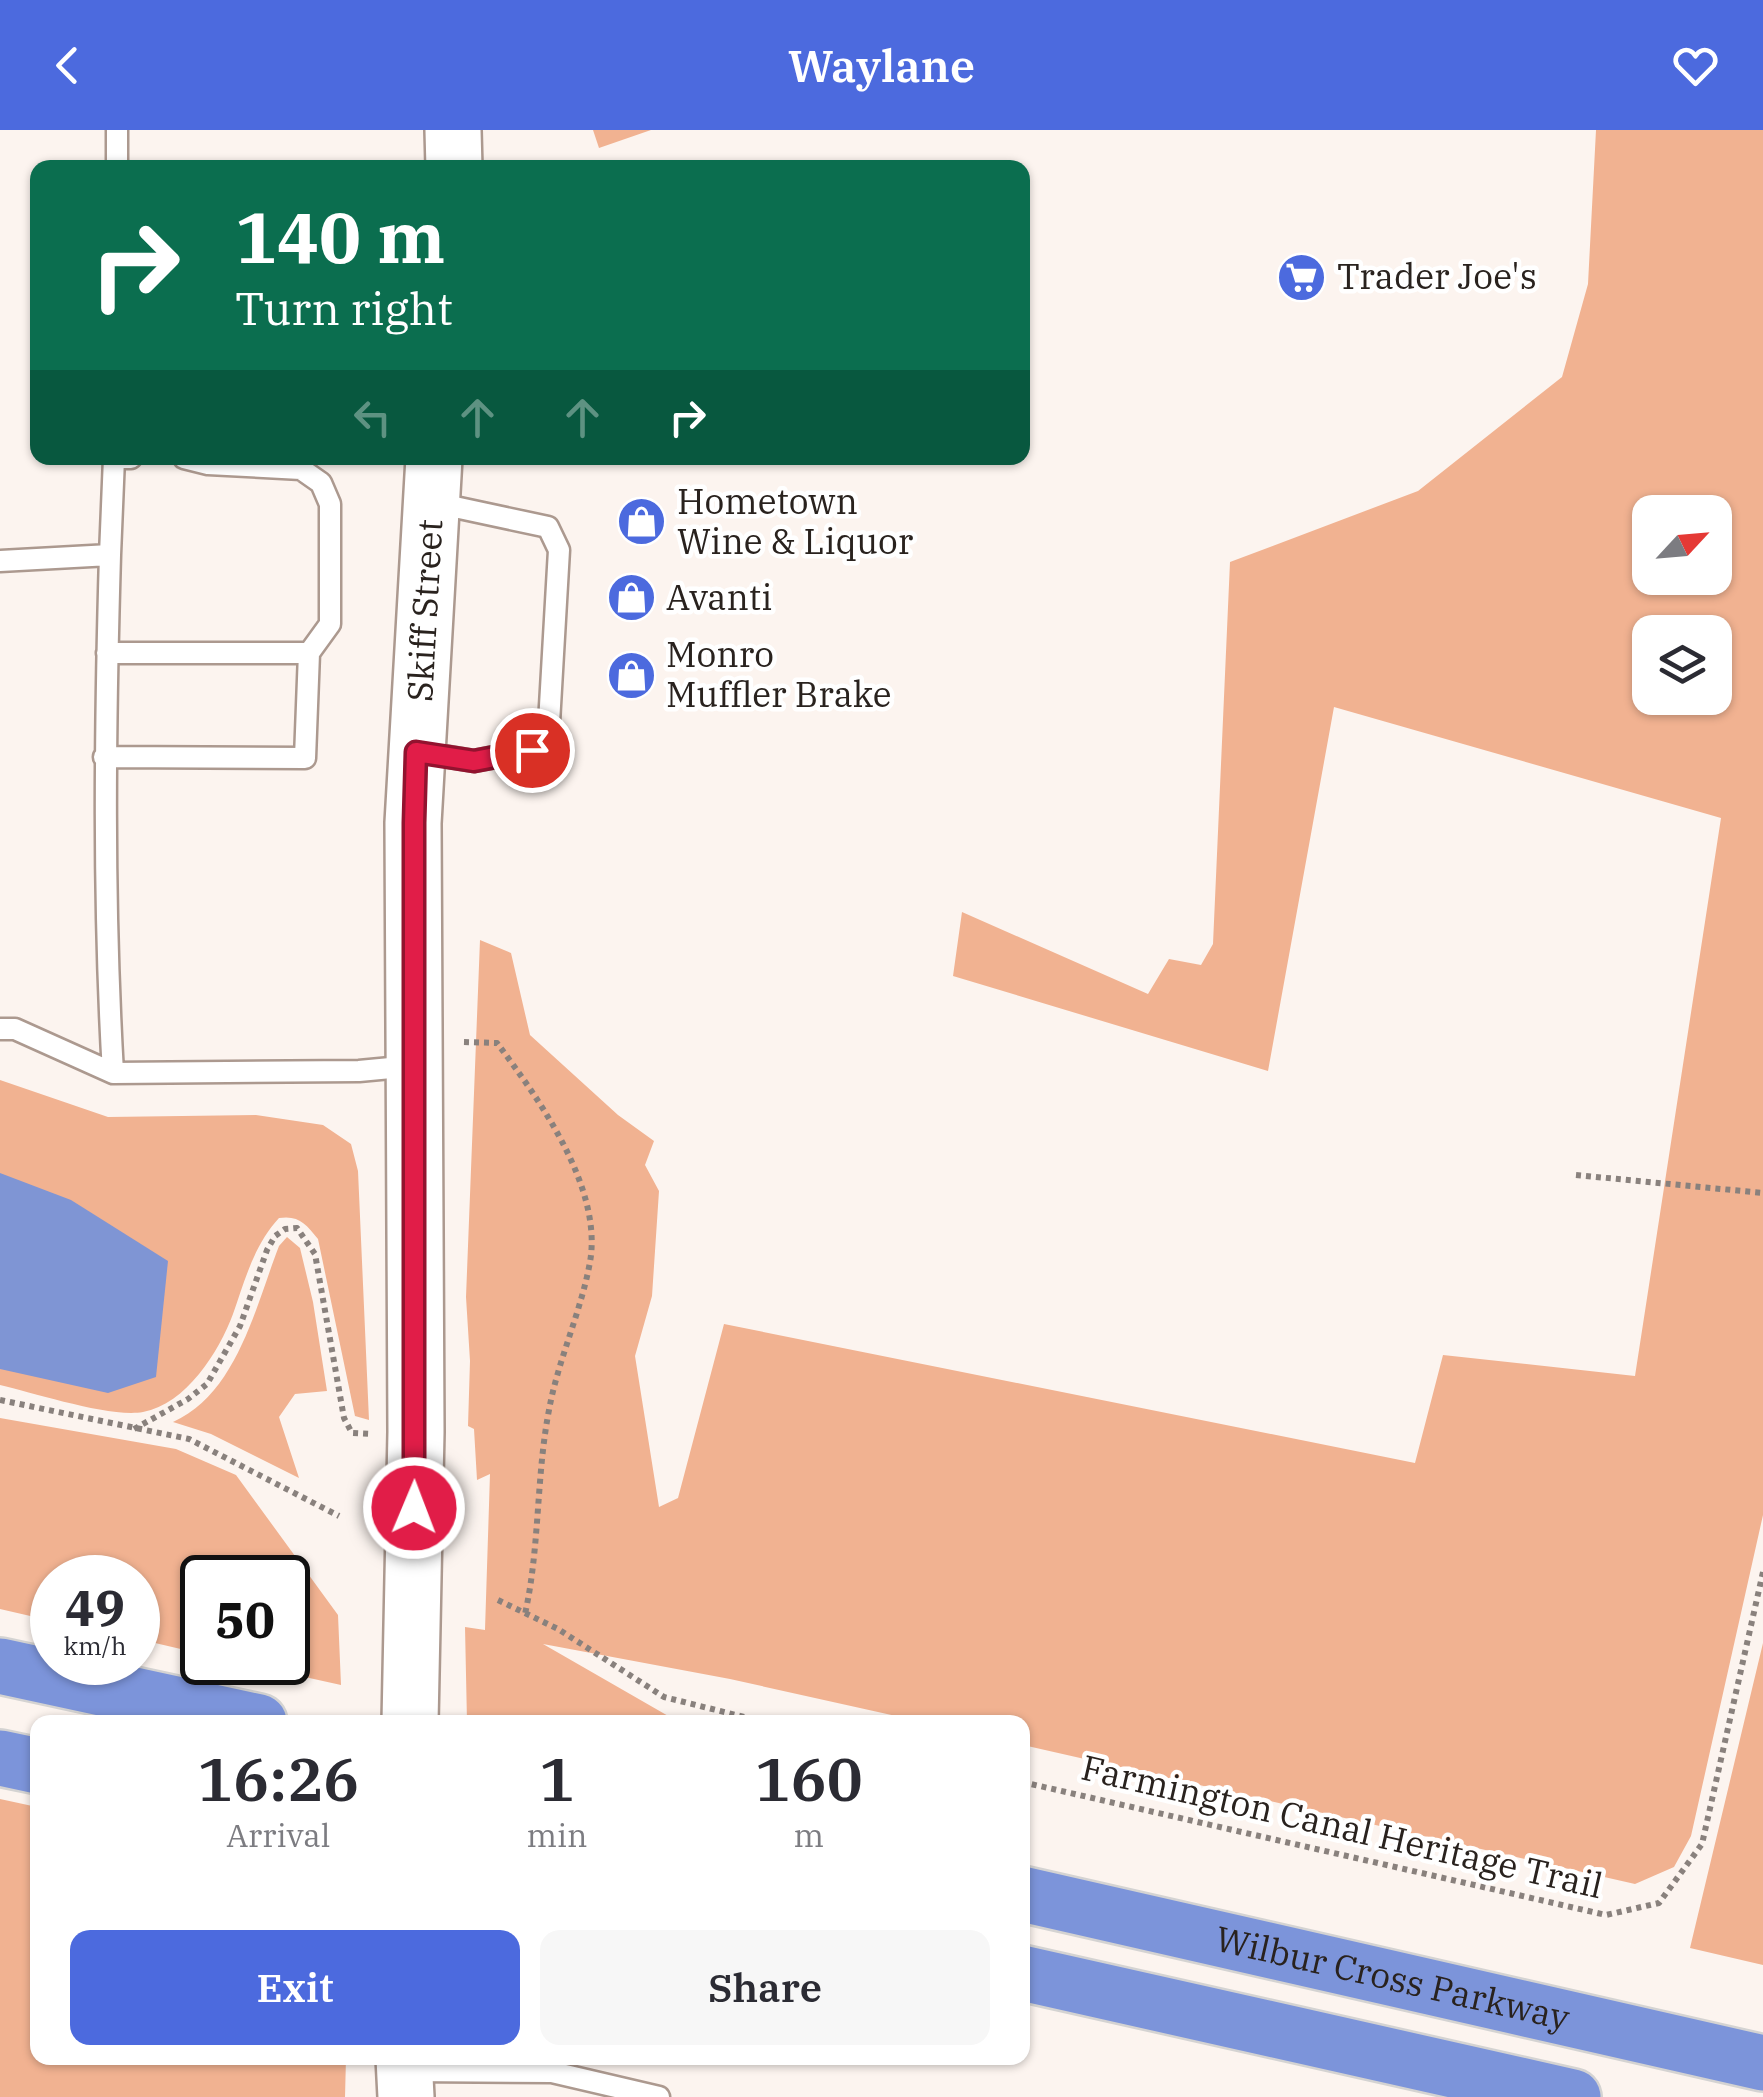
<!DOCTYPE html>
<html lang="en">
<head>
<meta charset="utf-8">
<style>
	body { margin:0; font-family:"IBM Plex Serif",serif; background:#f7f7f7; color:#2b2b33; height:100vh; display:flex; flex-direction:column; font-size:38px; white-space:nowrap }
	* { box-sizing:border-box; margin:0 }
	p { font-size:32px; color:#7c7c81 }
	.icon { flex:none; width:55px; height:55px; fill:none; stroke:currentColor; stroke-width:2; stroke-linecap:round; stroke-linejoin:round }
	.map { position:relative; flex:1; overflow:hidden }
	.details { position:absolute; left:30px; top:1585px; width:1000px; height:350px; display:flex; flex-direction:column; background:#fff; border-radius:20px; box-shadow:0 2px 8px #0004 }
	.details>* { flex:none }
	.hud { position:absolute; left:30px; top:30px; width:1000px; height:305px; border-radius:20px; box-shadow:0 2px 8px #0004; background:#0b6e4f; color:#fff; overflow:hidden }
	.needle { width:65px; rotate:64deg }
	.tools { position:absolute; left:1632px; top:365px; display:grid; gap:20px }
	.tools a { display:grid; place-items:center; width:100px; height:100px; border-radius:20px; background:#fff; box-shadow:0 2px 8px #0004; font-size:50px }
	.speed { position:absolute; left:30px; top:1425px; display:flex; gap:20px; font-size:50px; font-weight:700; text-align:center }
	.speed>* { display:grid; place-content:center; width:130px; height:130px; border-radius:50%; background:#fff; box-shadow:0 2px 8px #0004; line-height:1 }
	.speed small { font-size:25px; font-weight:400 }
	.speed .limit { border:5px solid #111; border-radius:15px; background:#fff; color:#111 }
	.pin { position:absolute; display:grid; place-items:center; width:85px; height:85px; color:#fff; margin:-42px; border:5px solid #fff; border-radius:50%; box-shadow:0 2px 10px #0007 }
	.me { position:absolute; width:110px; margin:-55px; rotate:1deg; stroke-linejoin:round; filter:drop-shadow(0 0 8px #0008) }
	.turn { display:flex; align-items:center; gap:35px; height:210px; padding:0 40px; font-size:45px }
	.turn .icon { width:130px; height:130px; stroke-width:2.5 }
	.turn b { display:block; font-size:70px; line-height:85px }
	.lanes { display:flex; align-items:center; height:95px; padding:0 40px; background:#0003; justify-content:center; gap:50px; direction:ltr }
	.lanes .off { opacity:.35 }
	.eta { display:flex; justify-content:space-evenly; align-items:center; height:170px; text-align:center }
	.eta b { font-size:60px; font-weight:600; line-height:70px }
	.action { display:flex; gap:20px; margin-top:auto; padding:20px 40px }
	.action a { flex:1; height:115px; border-radius:20px; background:#4c6ade; color:#fff; font-size:40px; font-weight:600; line-height:115px; text-align:center }
	.action a+a { background:#f7f7f7; color:#2b2b33 }
	header { display:flex; justify-content:space-between; align-items:center; height:130px; padding:0 40px; background:#4c6ade; color:#fff; font-size:45px; font-weight:600 }
	.map>svg:first-child { display:block }
</style>
</head>
<body>
<header><svg class="icon" aria-label="back" viewBox="0 0 24 24"><path d="M15 5l-7 7 7 7"/></svg>Waylane<svg class="icon" aria-label="heart" viewBox="0 0 24 24"><path d="M12 20l-8-8c-3-5 5-10 8-4 3-6 11-1 8 4z"/></svg></header>
<div class="map">
<svg width="1763" height="1967" viewBox="0 0 1763 1967">
	<rect width="100%" height="100%" fill="#fcf4ef"/>
	<path fill="#f1b291" fill-rule="evenodd" d="M593 0H651L599 18Z
		M1596 0H1763V1385L1691 1706 1674 1737 1635 1754 1023 1615 1022 1592H923L730 1549 543 1514 670 1587 690 1592H467L465 1497 485 1500 490 1344 477 1350 474 1299 468 1296 470 1231 466 1167 480 810 511 823 530 905 618 985 654 1011 645 1035 659 1061 652 1166 635 1226 659 1377 678 1368 724 1194 1415 1333 1443 1225 1635 1246 1721 688 1334 577 1268 941 953 846 962 782 1148 864 1169 829 1201 835 1213 814 1230 432 1418 361 1562 247 1588 154ZM1650 382H1715V448H1650ZM1650 502H1715V568H1650Z
		M0 950 108 987 256 985 323 995 351 1014 358 1041 369 1290 355 1286 318 1109C306 1094 299 1085 279 1088 254 1115 245 1150 233 1184 219 1222 186 1274 143 1282 110 1288 35 1263 0 1255Z
		M287 1107 300 1118 313 1172 327 1261 295 1264 279 1287 299 1348 211 1304 173 1292C237 1264 256 1175 279 1116Z
		M0 1288 176 1319 236 1345 338 1485 341 1555 241 1533 288 1532V1448H202V1524L138 1509V1448H52V1491L0 1479Z
		M1763 1513V1835L1690 1818Z
		M0 1669 37 1677 38 1928H346L345 1967H0Z"/>
	<path fill="#7f95d4" d="M0 1043 71 1070 168 1131 156 1247 108 1263 0 1239Z"/>
	<g fill="none" stroke-linecap="round" stroke-linejoin="round">
		<defs>
			<path id="service" d="M117 0V38
				M110 425C105 598 103 770 113 943L359 941 412 936
				M0 431 110 425 114 328H131
				M107 523H309
				M419 622 474 631 531 620 549 593 559 420 548 397 436 373
				M104 627 305 628 309 523 330 494V374L321 353 301 339 208 334 184 328
				M0 899H15L113 943
				M409 1941 552 1942 659 1967"/>
			<g id="secondary">
				<path d="M453 0 454 38"/>
				<path id="s1" d="M410 1592 416 1302 413 693 434 328"/>
				<path d="M404 1928 406 1967"/>
			</g>
			<g id="motorway">
				<path d="M0 1536 259 1592"/>
				<path d="M0 1628 38 1636"/>
				<path id="s2" d="M1022 1764 1763 1933"/>
				<path d="M1022 1843 1573 1967"/>
			</g>
		</defs>
		<use href="#service" stroke="#ac998f" stroke-width="25"/>
		<use href="#secondary" stroke="#ac998f" stroke-width="60"/>
		<use href="#motorway" stroke="#d4d3d2" stroke-width="60"/>
		<path stroke="#89817d" stroke-width="6" stroke-dasharray="5 5" stroke-linecap="butt" d="M464 912 497 913C539 969 603 1058 590 1132 581 1182 558 1230 549 1280 536 1347 540 1417 525 1484
			M1576 1045 1763 1063
			M0 1270 189 1309 339 1386
			M134 1299 188 1269 207 1254 240 1196 267 1120 275 1106 285 1099 297 1098 315 1124 344 1288 352 1303 371 1304
			M498 1470 558 1499 664 1567 764 1592
			M1022 1652 1606 1785 1659 1773 1702 1714 1763 1442"/>
		<use href="#service" stroke="#fff" stroke-width="20"/>
		<use href="#secondary" stroke="#fff" stroke-width="55"/>
		<use href="#motorway" stroke="#7c94da" stroke-width="55"/>
	</g>
	<g fill="none" stroke-linecap="round" stroke-linejoin="round">
		<defs>
			<path id="route" d="M414 1378V693L416 622 474 631 532 620"/>
		</defs>
		<use href="#route" stroke="#92132f" stroke-width="25"/>
		<use href="#route" stroke="#e11d48" stroke-width="18"/>
	</g>
	<defs>
		<symbol id="supermarket-disc" viewBox="-11 -11 22 22"><circle r="9.5" fill="#4c6ade" stroke="#fff"/><path d="M-6-5.5h2.5l.6 2H6L4.5 2H-2.5L-4.4-4H-6ZM-1.5 3.2a1.3 1.3 0 1 0 .1 0ZM3 3.2a1.3 1.3 0 1 0 .1 0Z" fill="#fff"/></symbol>
		<symbol id="shop-disc" viewBox="-11 -11 22 22"><circle r="9.5" fill="#4c6ade" stroke="#fff"/><path d="M-5-2.5h2.3a2.7 3.5 0 0 1 5.4 0H5L5.5 6h-11ZM-1.5-2.5h3a1.5 2.3 0 0 0-3 0Z" fill="#fff"/></symbol>
	</defs>
	<g fill-rule="evenodd">
		<use href="#supermarket-disc" x="1274" y="120" width="55" height="55"/>
		<use href="#shop-disc" x="614" y="364" width="55" height="55"/>
		<use href="#shop-disc" x="604" y="440" width="55" height="55"/>
		<use href="#shop-disc" x="604" y="518" width="55" height="55"/>
	</g>
	<g text-anchor="middle" stroke-width="9" stroke-linejoin="round" paint-order="stroke">
		<g font-size="35" fill="#29221e" stroke="#fff" text-anchor="start">
			<text x="1337" y="159">Trader Joe's</text>
			<text x="677" y="384">Hometown<tspan x="677" dy="40">Wine &amp; Liquor</tspan></text>
			<text x="666" y="480">Avanti</text>
			<text x="666" y="537">Monro<tspan x="666" dy="40">Muffler Brake</tspan></text>
		</g>
		<g font-size="35" fill="#29221e" stroke="#fff">
			<text dy="12" stroke="none"><textPath href="#s1" startOffset="1112">Skiff Street</textPath></text>
			<text transform="translate(1342 1697) rotate(13)" y="12">Farmington Canal Heritage Trail</text>
			<text dy="12" stroke="none"><textPath href="#s2" startOffset="380">Wilbur Cross Parkway</textPath></text>
		</g>
	</g>
</svg>
<div class="tools">
<a><svg class="needle" viewBox="-14 -14 28 28"><path d="M0-13l5 13h-10z" fill="#e53935"/><path d="M0 13l5-13h-10z" fill="#7c7c81"/></svg></a>
<a><svg class="icon" aria-label="layers" viewBox="0 0 24 24"><path d="M12 4l9 5-9 5-9-5zM3 14l9 5 9-5"/></svg></a>
</div>
<div class="speed"><div>49<small>km/h</small></div><div class="limit">50</div></div>
<div class="pin" style="left:532px;top:620px;background:#d93025"><svg class="icon" aria-label="arrive" viewBox="0 0 24 24"><path d="M6 21V4h12l-3 4 3 4H6"/></svg></div>
<svg class="me" style="left:414px;top:1378px" viewBox="-20 -20 40 40"><circle r="17" fill="#e11d48" stroke="#fff" stroke-width="3"/><path d="M0-11L8 9 0 5-8 9z" fill="#fff"/></svg>
<div class="hud">
<div class="turn"><svg class="icon" aria-label="right" viewBox="0 0 24 24"><path d="M7 20v-9h11M14 6l5 5-5 5"/></svg><div><b>140 m</b>Turn right</div></div>
<div class="lanes"><svg class="icon off" aria-label="left" viewBox="0 0 24 24"><path d="M17 20v-9H6M10 6l-5 5 5 5"/></svg><svg class="icon off" aria-label="ahead" viewBox="0 0 24 24"><path d="M12 20V5M6 11l6-6 6 6"/></svg><svg class="icon off" aria-label="ahead" viewBox="0 0 24 24"><path d="M12 20V5M6 11l6-6 6 6"/></svg><svg class="icon" aria-label="right" viewBox="0 0 24 24"><path d="M7 20v-9h11M14 6l5 5-5 5"/></svg></div>
</div>
<section class="details">
<div class="eta">
<div><b>16:26</b><p>Arrival</p></div>
<div><b>1</b><p>min</p></div>
<div><b>160</b><p>m</p></div>
</div>
<div class="action"><a>Exit</a><a>Share</a></div>
</section>
</div>
</body>
</html>
